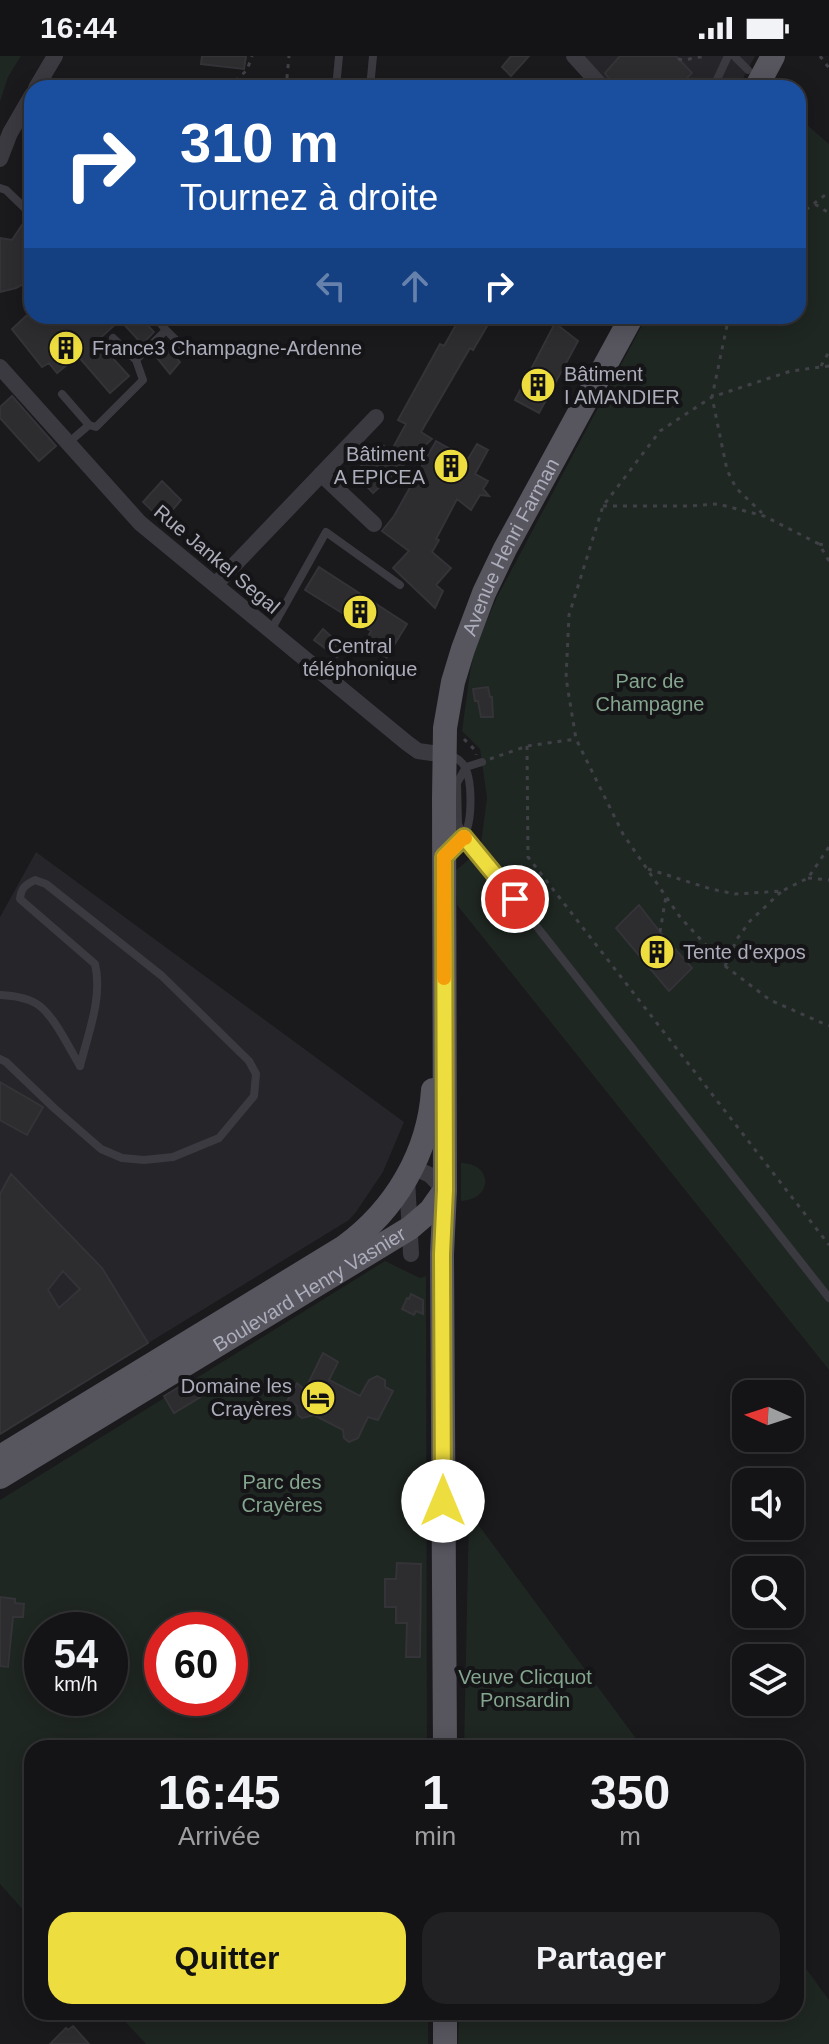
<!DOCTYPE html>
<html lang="fr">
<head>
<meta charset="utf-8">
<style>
	body { margin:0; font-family:Arial,sans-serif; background:#212022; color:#f1f3f6; height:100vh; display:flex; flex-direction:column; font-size:30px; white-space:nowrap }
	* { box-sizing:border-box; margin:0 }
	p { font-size:26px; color:#9d9ea0 }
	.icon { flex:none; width:44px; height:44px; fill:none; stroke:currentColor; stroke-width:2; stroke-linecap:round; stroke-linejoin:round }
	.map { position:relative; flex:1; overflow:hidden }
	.drawer { position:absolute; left:24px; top:1684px; width:780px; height:280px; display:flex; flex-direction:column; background:#141315; border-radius:24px; box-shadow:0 4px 20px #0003,0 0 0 2px #333234 }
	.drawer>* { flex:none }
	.banner { position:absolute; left:24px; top:24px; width:782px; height:244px; border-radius:24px; box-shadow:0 4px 20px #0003,0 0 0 2px #333234; background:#1a4fa0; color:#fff; overflow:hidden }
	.needle { width:52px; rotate:273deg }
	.fabs { position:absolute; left:732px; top:1324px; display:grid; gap:16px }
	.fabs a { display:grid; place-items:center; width:72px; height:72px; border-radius:16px; background:#141315; box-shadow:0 4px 20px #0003,0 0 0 2px #333234; font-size:40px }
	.speed { position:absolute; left:24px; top:1556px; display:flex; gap:16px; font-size:40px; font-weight:700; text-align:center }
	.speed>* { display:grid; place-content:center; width:104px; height:104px; border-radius:50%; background:#141315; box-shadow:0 4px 20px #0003,0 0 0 2px #333234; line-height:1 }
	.speed small { font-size:20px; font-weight:400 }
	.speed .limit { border:12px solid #d22; background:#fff; color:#111 }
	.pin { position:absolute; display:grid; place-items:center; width:68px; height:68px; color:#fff; margin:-34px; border:4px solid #fff; border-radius:50%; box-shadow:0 2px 8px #0007 }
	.me { position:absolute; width:88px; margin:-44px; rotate:0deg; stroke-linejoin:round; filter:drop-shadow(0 0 6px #0008) }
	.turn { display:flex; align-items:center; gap:28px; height:168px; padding:0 24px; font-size:36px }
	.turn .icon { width:104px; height:104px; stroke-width:2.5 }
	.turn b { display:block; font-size:56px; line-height:68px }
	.lanes { display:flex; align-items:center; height:76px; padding:0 24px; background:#0003; justify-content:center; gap:40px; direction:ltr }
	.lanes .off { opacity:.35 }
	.eta { display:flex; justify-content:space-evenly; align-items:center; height:136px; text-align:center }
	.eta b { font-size:48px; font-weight:600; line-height:56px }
	.cta { display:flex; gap:16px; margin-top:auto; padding:16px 24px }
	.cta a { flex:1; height:92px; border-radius:24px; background:#eedd3f; color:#111; font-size:32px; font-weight:600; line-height:92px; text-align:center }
	.cta a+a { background:#212022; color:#f1f3f6 }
	.status { display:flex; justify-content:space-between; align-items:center; height:56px; padding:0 40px; background:#141315; direction:ltr }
	.status svg { height:22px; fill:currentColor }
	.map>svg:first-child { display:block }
</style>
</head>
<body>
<div class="status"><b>16:44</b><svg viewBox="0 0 49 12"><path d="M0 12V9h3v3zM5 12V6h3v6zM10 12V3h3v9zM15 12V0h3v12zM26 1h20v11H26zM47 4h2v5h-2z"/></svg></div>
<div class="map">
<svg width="829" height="1988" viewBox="0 0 829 1988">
	<rect width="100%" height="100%" fill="#1a191c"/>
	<path fill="#262529" d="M574 0H755L738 32H603Z
		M36 796 404 1066 383 1116 356 1156 349 1164 0 1378V861Z"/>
	<path fill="#1f2722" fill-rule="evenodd" d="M0 0H21L8 21 0 46Z
		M798 61 829 88V1314L457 849 456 814 477 797 481 787 487 742 480 693 462 675 470 616 475 592 497 541 647 260H798Z
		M461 1107C493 1107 494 1143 461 1145Z
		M385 1205 420 1222 426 1220 427 1692H32V1864L0 1828V1444ZM42 1574H110V1642H42ZM162 1574H230V1642H162Z
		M469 1456 643 1692H464Z
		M796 1899 829 1944V1988H458L459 1956H796Z
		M116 1956H428V1988H146Z"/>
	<path fill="#2d2c2f" stroke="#343337" stroke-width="2" fill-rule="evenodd" d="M202 0H246L244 13 201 8Z
		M511 0H529L511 20 502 11Z
		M620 0H676L692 17 677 32H616L605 17Z
		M22 169 32 177V206L27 220 23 228 16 232 0 236V182L12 184Z
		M26 260H139L154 276 142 288 120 264 97 285 129 320 110 337 78 300 57 317 49 307 42 311 12 273Z
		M461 260H493L473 294 470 292 421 376 432 383 373 437 354 416 384 390 390 397 406 368 398 364 440 288 444 290Z
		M555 267 578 285 539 357 515 344Z
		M162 287 180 306 170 318 153 297Z
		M12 340 56 390 39 405 0 362V351Z
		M436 385 468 403 477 388 488 394 475 418 488 425 483 433 489 440 480 439 471 454 457 443 436 483 439 484 432 496 451 512 436 529 443 535 435 552 393 512 409 495 382 475 394 460Z
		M162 425 181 444 163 465 143 446Z
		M319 511 407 568 386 602 364 588 371 575 305 534Z
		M323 573 344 592 337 601 314 584Z
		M488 631 490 641H492L493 661H481L478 645H475L473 633Z
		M639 849 660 876 692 912 669 935 616 872Z
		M0 1026 43 1051 27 1079 0 1064Z
		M11 1118 102 1212 148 1287 0 1378V1138ZM63 1215 80 1233 59 1252 48 1234Z
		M411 1238 423 1244V1258L416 1255 414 1259 402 1253 407 1242 409 1243Z
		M323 1297 338 1306 329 1324 360 1340 369 1324 377 1320 385 1324V1331L393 1335 378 1364 368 1361 358 1382 349 1386 344 1382 343 1374 314 1359 302 1362 298 1359 297 1350 287 1345 297 1327 305 1334Z
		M194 1322 204 1339 174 1357 164 1340Z
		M397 1507 421 1508 420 1601H406L407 1567H396V1551H385V1523H396Z
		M0 1541 15 1543V1547L24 1548 23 1561H13L8 1611 0 1610Z
		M73 1970 89 1988H50L66 1972 68 1974Z"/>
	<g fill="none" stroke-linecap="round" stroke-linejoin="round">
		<path stroke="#404147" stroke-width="3" stroke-dasharray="4 6" stroke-linecap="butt" d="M820 0 829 12
			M678 3 684 4 706 0
			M228 32 247 14 252 0
			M286 32 289 0
			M815 148 829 157
			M798 160 829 136
			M729 260 712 341 727 414 736 432 762 457
			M821 310 829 296
			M829 310 791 315 712 341 660 375 603 450 569 559 566 622 576 683 623 778 680 861 725 910 770 944 829 970
			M603 450H690L718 448 764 460 819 488 829 505
			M819 488 829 490
			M464 683 475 694 476 699
			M527 690 528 801 829 1189
			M490 703 527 690 576 683
			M648 813 711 833 735 838 782 835 808 822 829 791
			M808 822 829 824
			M660 876 666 840
			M725 910 737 883 750 865 782 835"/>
		<path stroke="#3b3a40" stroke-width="8" d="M734 0 748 14
			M336 32 339 0
			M370 32 373 0
			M713 32 728 0
			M0 132 6 134 32 159
			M166 274 187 295
			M136 304 166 274 154 260
			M62 338 89 369
			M68 387 89 369 96 371 143 324 136 304 113 282
			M271 574 326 476 400 529
			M447 699C454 701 458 702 463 708 473 722 473 767 463 781 460 786 454 791 450 795
			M455 725 457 727 466 711 482 706
			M457 727 458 768 464 781 497 820 829 1242
			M0 939C12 940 26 941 37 948 54 959 69 992 80 1010
			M0 1003 6 1006 54 1052 101 1093 122 1102 144 1104 173 1101 219 1082 254 1040 256 1018 249 1005 162 920 46 828 35 824C25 829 21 832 20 843L95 908C103 941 88 978 80 1010"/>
		<path stroke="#3b3a40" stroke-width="16" d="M574 0 603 32
			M36 32 55 0
			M0 103 10 77 32 39
			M0 311 140 467 407 687 418 695 432 697
			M321 418 374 468
			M215 529 376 361
			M412 1111 430 1119 445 1134
			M407 1122 411 1198"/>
		<g stroke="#57565f" stroke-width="24">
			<path d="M756 32 773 0"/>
			<path d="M0 1401 344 1191C395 1154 429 1097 433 1034"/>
			<path id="s1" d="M0 1421 410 1172 431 1154 445 1134"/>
			<path id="s2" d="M445 1692 442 1198 445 1134 444 743 445 672 453 626 463 593 484 537 505 493 632 260"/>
			<path d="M445 1988V1956"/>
		</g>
	</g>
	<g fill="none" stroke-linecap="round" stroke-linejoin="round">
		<defs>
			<path id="route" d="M443 1445 442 1198 445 1134 444 801 464 781 515 843"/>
		</defs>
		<use href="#route" stroke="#9b9029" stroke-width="20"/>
		<use href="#route" stroke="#eedd3f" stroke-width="14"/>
		<path stroke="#f59e0b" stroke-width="14" d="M444 922V801L464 781 465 782"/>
	</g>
	<defs>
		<symbol id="building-disc" viewBox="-11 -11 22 22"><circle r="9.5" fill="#eedd3f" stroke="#151417"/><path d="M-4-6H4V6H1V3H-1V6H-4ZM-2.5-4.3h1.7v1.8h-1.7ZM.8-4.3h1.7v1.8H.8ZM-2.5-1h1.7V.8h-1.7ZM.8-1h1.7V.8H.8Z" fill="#111"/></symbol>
		<symbol id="hotel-disc" viewBox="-11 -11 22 22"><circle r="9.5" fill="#eedd3f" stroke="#151417"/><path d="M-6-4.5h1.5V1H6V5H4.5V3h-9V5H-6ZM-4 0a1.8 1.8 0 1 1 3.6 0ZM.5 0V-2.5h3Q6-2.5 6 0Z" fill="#111"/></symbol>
	</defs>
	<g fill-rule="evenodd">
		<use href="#building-disc" x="46" y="272" width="40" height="40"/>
		<use href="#building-disc" x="518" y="309" width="40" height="40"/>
		<use href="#building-disc" x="431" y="390" width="40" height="40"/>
		<use href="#building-disc" x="340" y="536" width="40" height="40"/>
		<use href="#building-disc" x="637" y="876" width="40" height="40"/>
		<use href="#hotel-disc" x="298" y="1322" width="40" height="40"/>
	</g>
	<g text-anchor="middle" stroke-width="8" stroke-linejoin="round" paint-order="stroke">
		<g font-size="20" fill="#acadbb" stroke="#151417" text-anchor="start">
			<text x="92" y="299">France3 Champagne-Ardenne</text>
			<text x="564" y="325">Bâtiment<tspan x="564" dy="23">I AMANDIER</tspan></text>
			<text x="425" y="405" text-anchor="end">Bâtiment<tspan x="425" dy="23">A EPICEA</tspan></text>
			<text x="360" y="597" text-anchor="middle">Central<tspan x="360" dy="23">téléphonique</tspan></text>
			<text x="683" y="903">Tente d'expos</text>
			<text x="292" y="1337" text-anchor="end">Domaine les<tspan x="292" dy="23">Crayères</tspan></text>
		</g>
		<g font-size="20" fill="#acadbb" stroke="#151417">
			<text dy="7" stroke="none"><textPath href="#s2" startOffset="1214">Avenue Henri Farman</textPath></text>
			<text transform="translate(217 503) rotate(40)" y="7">Rue Jankel Segal</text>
			<text dy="7" stroke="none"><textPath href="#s1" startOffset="362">Boulevard Henry Vasnier</textPath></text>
		</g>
		<g font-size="20" fill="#84a58e" stroke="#151417">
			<text x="650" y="632">Parc de<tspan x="650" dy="23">Champagne</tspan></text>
			<text x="282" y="1433">Parc des<tspan x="282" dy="23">Crayères</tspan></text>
			<text x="525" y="1628">Veuve Clicquot<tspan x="525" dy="23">Ponsardin</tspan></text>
		</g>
	</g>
</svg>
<div class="fabs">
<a><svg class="needle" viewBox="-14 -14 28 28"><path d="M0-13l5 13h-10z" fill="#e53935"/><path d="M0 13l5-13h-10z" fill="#9d9ea0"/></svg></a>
<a><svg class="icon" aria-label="sound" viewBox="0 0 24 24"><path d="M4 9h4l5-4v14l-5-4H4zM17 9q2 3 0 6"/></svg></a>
<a><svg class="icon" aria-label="search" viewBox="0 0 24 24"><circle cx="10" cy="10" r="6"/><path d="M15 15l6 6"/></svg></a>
<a><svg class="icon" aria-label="layers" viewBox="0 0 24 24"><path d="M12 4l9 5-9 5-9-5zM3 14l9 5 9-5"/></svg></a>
</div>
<div class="speed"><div>54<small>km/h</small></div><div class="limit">60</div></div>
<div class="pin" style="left:515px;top:843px;background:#d93025"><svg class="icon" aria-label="arrive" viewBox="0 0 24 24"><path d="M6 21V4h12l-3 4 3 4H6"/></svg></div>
<svg class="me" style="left:443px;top:1445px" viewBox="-20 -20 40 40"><circle r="19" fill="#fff"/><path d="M0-13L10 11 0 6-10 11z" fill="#eedd3f"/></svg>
<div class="banner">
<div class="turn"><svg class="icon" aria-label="right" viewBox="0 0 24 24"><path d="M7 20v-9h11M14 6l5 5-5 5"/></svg><div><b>310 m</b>Tournez à droite</div></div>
<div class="lanes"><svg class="icon off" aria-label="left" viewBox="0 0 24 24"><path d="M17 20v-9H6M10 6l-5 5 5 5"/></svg><svg class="icon off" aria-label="ahead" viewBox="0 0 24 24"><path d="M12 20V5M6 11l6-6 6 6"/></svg><svg class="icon" aria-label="right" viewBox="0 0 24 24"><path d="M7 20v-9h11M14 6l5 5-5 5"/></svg></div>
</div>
<section class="drawer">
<div class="eta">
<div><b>16:45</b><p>Arrivée</p></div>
<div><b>1</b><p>min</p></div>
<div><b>350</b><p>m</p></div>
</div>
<div class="cta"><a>Quitter</a><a>Partager</a></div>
</section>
</div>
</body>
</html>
